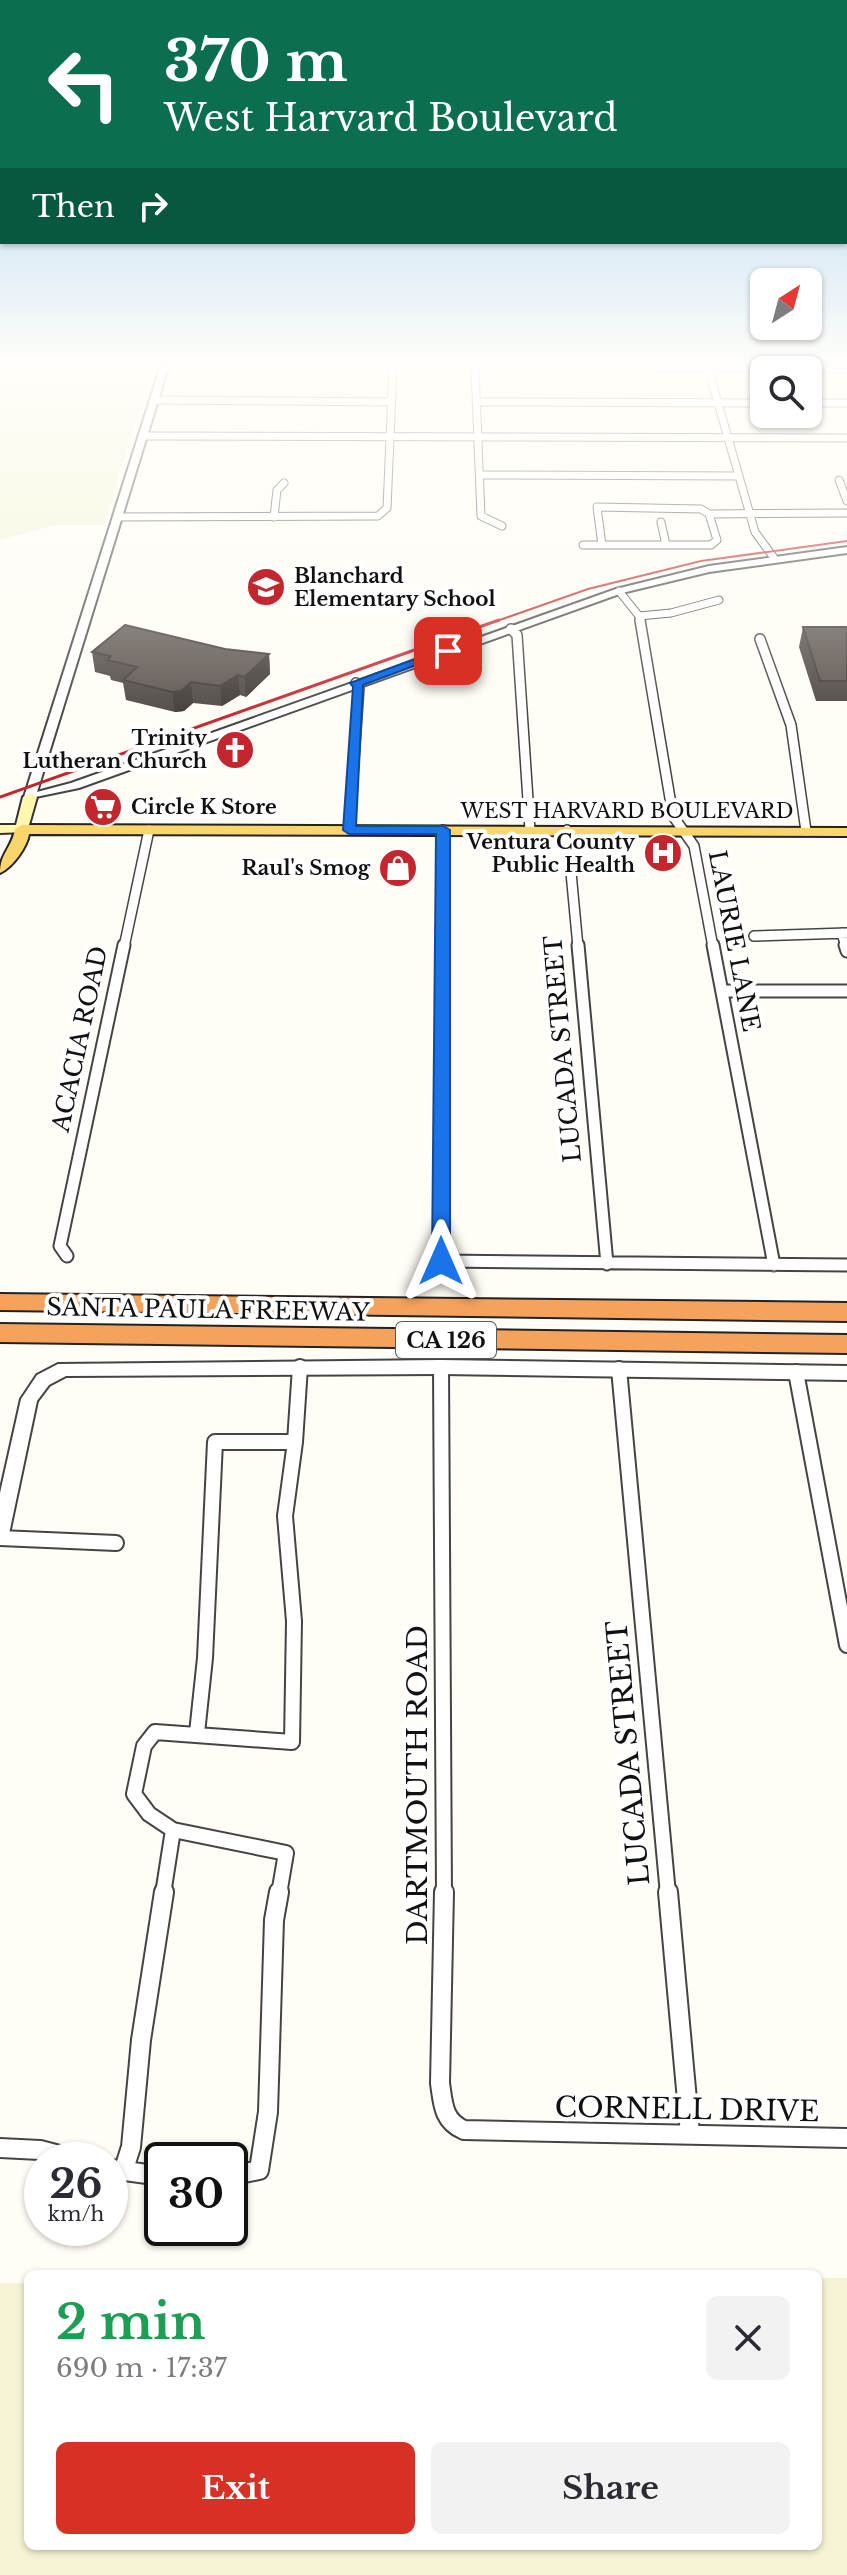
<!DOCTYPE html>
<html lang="en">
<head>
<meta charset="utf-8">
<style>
	body { margin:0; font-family:"Libre Baskerville",serif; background:#f2f2f3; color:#2b2b33; height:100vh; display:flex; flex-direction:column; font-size:30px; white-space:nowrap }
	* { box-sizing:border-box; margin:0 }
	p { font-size:26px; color:#7c7c81 }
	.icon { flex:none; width:44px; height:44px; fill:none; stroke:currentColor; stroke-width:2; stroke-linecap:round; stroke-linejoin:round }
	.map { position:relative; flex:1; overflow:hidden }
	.details { position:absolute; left:24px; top:2270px; width:798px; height:280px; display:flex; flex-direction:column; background:#fff; border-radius:12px; box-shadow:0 2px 6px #0004 }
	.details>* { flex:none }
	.guide { position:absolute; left:0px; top:0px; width:848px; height:244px; box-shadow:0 2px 6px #0004; background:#0b6e4f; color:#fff; overflow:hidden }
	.needle { width:52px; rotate:36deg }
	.fabs { position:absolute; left:750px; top:268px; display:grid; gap:16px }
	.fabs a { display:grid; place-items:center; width:72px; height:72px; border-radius:12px; background:#fff; box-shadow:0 2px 6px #0004; font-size:40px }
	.speed { position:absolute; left:24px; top:2142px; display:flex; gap:16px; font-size:40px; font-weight:700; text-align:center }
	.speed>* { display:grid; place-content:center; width:104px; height:104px; border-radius:50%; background:#fff; box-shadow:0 2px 6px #0004; line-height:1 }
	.speed small { font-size:20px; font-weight:400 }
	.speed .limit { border:4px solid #111; border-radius:12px; background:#fff; color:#111 }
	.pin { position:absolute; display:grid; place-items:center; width:68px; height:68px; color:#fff; margin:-34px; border-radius:16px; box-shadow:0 4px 12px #0006 }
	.me { position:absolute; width:88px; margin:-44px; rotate:0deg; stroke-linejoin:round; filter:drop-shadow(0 0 6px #0008) }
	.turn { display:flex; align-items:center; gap:28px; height:168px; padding:0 32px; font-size:36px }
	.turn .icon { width:104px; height:104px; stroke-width:2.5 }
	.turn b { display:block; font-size:56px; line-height:68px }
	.then { display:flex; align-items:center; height:76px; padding:0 32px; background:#0003; gap:16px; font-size:30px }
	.round { display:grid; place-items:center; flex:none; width:84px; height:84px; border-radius:12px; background:#f2f2f3 }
	.summary { display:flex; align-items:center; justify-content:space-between; height:136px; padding:0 32px }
	h1 { font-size:48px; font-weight:700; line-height:60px; color:#1e9e55 }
	.button { display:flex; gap:16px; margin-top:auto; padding:16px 32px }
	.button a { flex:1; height:92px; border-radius:12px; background:#d93025; color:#fff; font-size:32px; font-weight:700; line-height:92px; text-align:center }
	.button a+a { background:#f2f2f3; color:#2b2b33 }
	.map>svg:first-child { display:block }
</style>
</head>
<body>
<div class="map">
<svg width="847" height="2575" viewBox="0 0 847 2575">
	<rect width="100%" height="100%" fill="#fffdf5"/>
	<path fill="#f6f3d4" d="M0 368H153L104 525H56L0 540Z
		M818 2278H847V2575H0V2283H28V2546H818Z"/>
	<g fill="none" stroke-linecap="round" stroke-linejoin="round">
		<defs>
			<path id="minor-far4" d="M475 368 481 516 502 526
				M659 368 847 369
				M708 368 755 532 774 558
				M154 400 391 402
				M476 402 764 403
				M808 403H847
				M143 436 847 438
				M480 475 738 476
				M839 480 847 501
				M597 507 701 509 709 514 717 540 711 545H602Z
				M709 514 847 513
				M117 517 378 516 387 508 393 368
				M274 517 277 490 284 483
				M661 522 666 545
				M583 545H602
				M619 591 639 616 640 622
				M639 616 671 613 719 600"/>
			<path id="minor-far3" d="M640 620 673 816 694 846 713 947
				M511 629 517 635 530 830
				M760 639 791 725 806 831
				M349 830 359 687 356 683
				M567 830 578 947
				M842 933 846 947
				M754 936 847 933
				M124 947 149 830
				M442 947 443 830"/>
			<path id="minor-far2" d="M442 945 441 1261 847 1265
				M578 945 607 1264
				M713 945 774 1265
				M845 945 847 951
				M722 991H847
				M67 1256 60 1246 124 945"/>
			<path id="minor-far1" d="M441 1367 444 1894
				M619 1369 668 1894
				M796 1372 847 1645
				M0 1538 116 1543
				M197 1733 205 1658 215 1442H295
				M173 1830 286 1853 279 1894
				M163 1894 173 1830 149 1814 134 1794 144 1746 155 1732 292 1742 294 1621 285 1516 295 1442 300 1367"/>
			<path id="minor" d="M444 1892 440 2083C443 2104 443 2121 464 2130L847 2138
				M668 1892 690 2133
				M0 2148 40 2150 78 2160
				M110 2169 162 2176
				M123 2172 131 2147 141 2040 164 1892
				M230 2176 259 2170 268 2112 274 1920 279 1892"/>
			<path id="tertiary" d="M160 368H168L37 792 71 783 616 589 709 566 847 547V553L709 572 622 593 79 788 26 799 24 797Z
				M441 1360 847 1366V1380L441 1374 66 1376 49 1385 37 1401 9 1534 6 1540 0 1542V1493L21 1399 37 1375 58 1364Z"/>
			<path id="secondary" d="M30 793 37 797 27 832 0 833V825H16L23 797Z"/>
			<path id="primary" d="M22 825 847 828V836L29 834C27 847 13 867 0 873 0 853 12 848 15 829Z"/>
			<path id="motorway" d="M0 1294 847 1303V1321L0 1310Z
				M0 1324 847 1335V1353L0 1342Z"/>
		</defs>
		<use href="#minor-far4" stroke="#444" stroke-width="9"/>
		<use href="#minor-far3" stroke="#444" stroke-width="12"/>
		<use href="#minor-far2" stroke="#444" stroke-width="15"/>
		<use href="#minor-far1" stroke="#444" stroke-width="18"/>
		<use href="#minor" stroke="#444" stroke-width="22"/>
		<use href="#tertiary" stroke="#444" stroke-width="4"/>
		<use href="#secondary" stroke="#333" stroke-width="4"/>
		<use href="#primary" stroke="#222" stroke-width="4"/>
		<use href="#motorway" stroke="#222" stroke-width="4"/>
		<use href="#minor-far4" stroke="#fff" stroke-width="7"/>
		<use href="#minor-far3" stroke="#fff" stroke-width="9"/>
		<use href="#minor-far2" stroke="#fff" stroke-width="11"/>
		<use href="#minor-far1" stroke="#fff" stroke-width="14"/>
		<use href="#minor" stroke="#fff" stroke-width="18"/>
		<use href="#tertiary" fill="#fff" fill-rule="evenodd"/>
		<use href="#secondary" fill="#fff6b0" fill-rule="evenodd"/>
		<use href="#primary" fill="#f9d66b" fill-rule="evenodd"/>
		<use href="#motorway" fill="#f5a25d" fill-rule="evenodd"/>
		<path stroke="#c4262e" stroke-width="2" d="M494 622 588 589 701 561 847 541"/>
		<path stroke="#c4262e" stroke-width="3" d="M0 797 499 620"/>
	</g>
	<path fill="#4d4742" d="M803 627H847V701H816L799 647Z
		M225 649 269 654 270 674 246 697 240 695 222 706 193 703 184 711 175 712 126 700 123 683 111 680 110 676 95 672 92 652Z"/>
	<path fill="#3f3936" d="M269 654 270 674 246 697 245 677Z
		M238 675 240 695 222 706 220 686Z
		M191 682 193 703 184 711 175 712 172 692Z"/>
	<path fill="#5a524d" stroke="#3f3936" stroke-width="2" d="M125 625 225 649 269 654 245 677 238 675 220 686 191 682 181 691 172 692 123 680 137 667 107 660 111 656 92 652Z
		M803 627H847V681H820Z"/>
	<linearGradient id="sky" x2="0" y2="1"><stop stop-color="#95c6ee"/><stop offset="0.5" stop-color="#fffefa"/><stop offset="1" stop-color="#fffefa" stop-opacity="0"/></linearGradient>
	<rect width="847" height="729" fill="url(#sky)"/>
	<path fill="#1a73e8" stroke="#114b97" stroke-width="2" d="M444 648 454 651 363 685 356 826H443L450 830V1261L441 1268 432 1261 436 834H349L343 830 353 687 350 683Z"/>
	<defs>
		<symbol id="school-disc" viewBox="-11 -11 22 22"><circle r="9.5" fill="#c4262e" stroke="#fff"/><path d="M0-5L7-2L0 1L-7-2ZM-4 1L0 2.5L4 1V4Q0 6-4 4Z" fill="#fff"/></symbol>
		<symbol id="church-disc" viewBox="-11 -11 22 22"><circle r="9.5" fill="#c4262e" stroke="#fff"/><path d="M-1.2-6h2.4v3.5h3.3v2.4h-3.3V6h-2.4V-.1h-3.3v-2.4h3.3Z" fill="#fff"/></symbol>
		<symbol id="supermarket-disc" viewBox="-11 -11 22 22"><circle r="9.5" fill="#c4262e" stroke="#fff"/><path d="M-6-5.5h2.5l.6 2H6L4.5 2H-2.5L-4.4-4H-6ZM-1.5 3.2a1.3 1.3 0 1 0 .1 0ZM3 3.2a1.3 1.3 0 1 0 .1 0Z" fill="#fff"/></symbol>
		<symbol id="hospital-disc" viewBox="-11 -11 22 22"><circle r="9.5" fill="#c4262e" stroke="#fff"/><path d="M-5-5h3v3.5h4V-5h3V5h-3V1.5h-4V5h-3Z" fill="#fff"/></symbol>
		<symbol id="shop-disc" viewBox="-11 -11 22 22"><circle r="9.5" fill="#c4262e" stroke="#fff"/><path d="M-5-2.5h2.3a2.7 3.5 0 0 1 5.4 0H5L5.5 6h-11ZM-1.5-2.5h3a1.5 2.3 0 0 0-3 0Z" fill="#fff"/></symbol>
	</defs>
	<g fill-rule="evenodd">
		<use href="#school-disc" x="244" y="565" width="44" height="44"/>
		<use href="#church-disc" x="213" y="728" width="44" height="44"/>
		<use href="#supermarket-disc" x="81" y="785" width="44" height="44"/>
		<use href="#hospital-disc" x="641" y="831" width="44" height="44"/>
		<use href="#shop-disc" x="376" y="846" width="44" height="44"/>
	</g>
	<g text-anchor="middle" stroke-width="8" stroke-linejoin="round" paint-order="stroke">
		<g font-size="20" font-weight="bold" fill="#111" stroke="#fff" text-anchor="end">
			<text x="294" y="583" text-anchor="start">Blanchard<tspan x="294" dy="23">Elementary School</tspan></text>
			<text x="207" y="745">Trinity<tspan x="207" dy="23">Lutheran Church</tspan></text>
			<text x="131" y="814" text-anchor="start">Circle K Store</text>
			<text x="635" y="849">Ventura County<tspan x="635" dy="23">Public Health</tspan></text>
			<text x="370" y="875">Raul's Smog</text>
		</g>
		<g font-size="20" fill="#111" stroke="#fff">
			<text x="627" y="818">WEST HARVARD BOULEVARD</text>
		</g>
		<rect fill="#fff" stroke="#585858" stroke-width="2" x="396" y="1322" width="100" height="36" rx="6"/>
		<g font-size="22" font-weight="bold" fill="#111">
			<text x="446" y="1348">CA 126</text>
		</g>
		<g font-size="24" fill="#111" stroke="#fff">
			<text transform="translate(734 941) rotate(79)" y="8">LAURIE LANE</text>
			<text transform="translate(80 1039) rotate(-78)" y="8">ACACIA ROAD</text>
			<text transform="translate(563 1049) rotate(-95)" y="8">LUCADA STREET</text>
			<text transform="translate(208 1310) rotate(1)" y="8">SANTA PAULA FREEWAY</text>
		</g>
		<g font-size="28" fill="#111" stroke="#fff">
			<text transform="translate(628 1753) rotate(-95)" y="10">LUCADA STREET</text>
			<text transform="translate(417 1785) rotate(-90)" y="10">DARTMOUTH ROAD</text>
			<text transform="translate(687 2109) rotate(1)" y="10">CORNELL DRIVE</text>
		</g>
	</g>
</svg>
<div class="fabs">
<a><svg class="needle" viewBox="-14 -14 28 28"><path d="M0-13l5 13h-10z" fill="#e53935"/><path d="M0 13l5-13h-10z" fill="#7c7c81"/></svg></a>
<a><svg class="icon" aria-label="search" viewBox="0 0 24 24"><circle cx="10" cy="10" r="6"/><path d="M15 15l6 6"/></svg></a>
</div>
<div class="speed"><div>26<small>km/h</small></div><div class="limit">30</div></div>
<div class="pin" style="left:448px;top:651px;background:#d93025"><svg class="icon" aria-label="arrive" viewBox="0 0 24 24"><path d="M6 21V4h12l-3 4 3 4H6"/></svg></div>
<svg class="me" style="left:441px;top:1261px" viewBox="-20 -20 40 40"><path d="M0-17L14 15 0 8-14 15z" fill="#1a73e8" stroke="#fff" stroke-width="4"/></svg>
<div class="guide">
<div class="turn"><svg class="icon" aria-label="left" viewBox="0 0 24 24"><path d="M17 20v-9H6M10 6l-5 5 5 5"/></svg><div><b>370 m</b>West Harvard Boulevard</div></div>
<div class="then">Then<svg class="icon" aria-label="right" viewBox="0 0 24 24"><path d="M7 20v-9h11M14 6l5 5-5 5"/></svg></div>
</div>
<section class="details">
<div class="summary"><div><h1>2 min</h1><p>690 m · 17:37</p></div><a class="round"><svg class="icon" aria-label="close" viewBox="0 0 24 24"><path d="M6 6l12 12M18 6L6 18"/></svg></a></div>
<div class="button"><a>Exit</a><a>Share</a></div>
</section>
</div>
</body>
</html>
